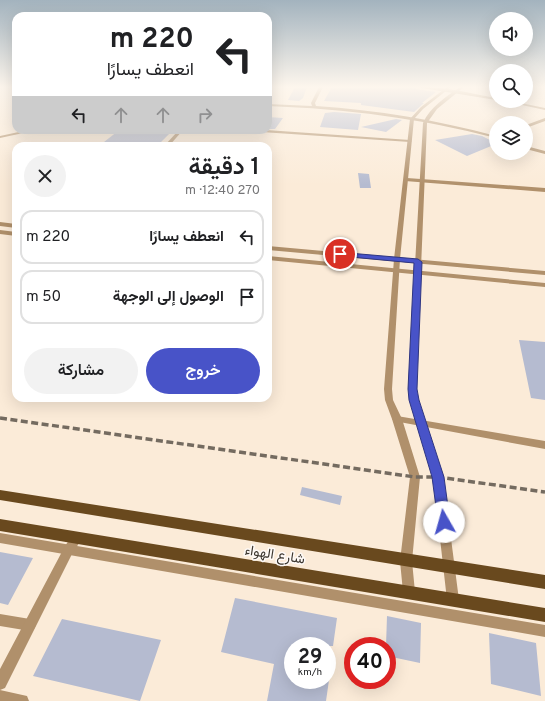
<!DOCTYPE html>
<html lang="ar">
<head>
<meta charset="utf-8">
<style>
	body { margin:0; font-family:Overpass,Vazirmatn,sans-serif; background:#f2f2f2; color:#202124; direction:rtl; height:100vh; display:flex; flex-direction:column; font-size:15px; white-space:nowrap }
	* { box-sizing:border-box; margin:0 }
	p { font-size:13px; color:#757577 }
	.icon { flex:none; width:22px; height:22px; fill:none; stroke:currentColor; stroke-width:2; stroke-linecap:round; stroke-linejoin:round }
	.map { position:relative; flex:1; overflow:hidden; direction:ltr }
	.drawer { position:absolute; left:12px; top:142px; width:260px; height:260px; display:flex; flex-direction:column; background:#fff; border-radius:12px; box-shadow:0 4px 16px #0002; direction:rtl }
	.drawer>* { flex:none }
	.banner { position:absolute; left:12px; top:12px; width:260px; height:122px; border-radius:12px; box-shadow:0 4px 16px #0002; direction:rtl; background:#fff; color:#202124; overflow:hidden }
	.controls { position:absolute; left:489px; top:12px; display:grid; gap:8px }
	.controls a { display:grid; place-items:center; width:44px; height:44px; border-radius:50%; background:#fff; box-shadow:0 4px 16px #0002; font-size:20px }
	.speed { position:absolute; left:284px; top:637px; display:flex; gap:8px; font-size:20px; font-weight:700; text-align:center }
	.speed>* { display:grid; place-content:center; width:52px; height:52px; border-radius:50%; background:#fff; box-shadow:0 4px 16px #0002; line-height:1 }
	.speed small { font-size:10px; font-weight:400 }
	.speed .limit { border:6px solid #d22; background:#fff; color:#111 }
	.pin { position:absolute; display:grid; place-items:center; width:34px; height:34px; color:#fff; margin:-17px; border:2px solid #fff; border-radius:50%; box-shadow:0 1px 4px #0007 }
	.me { position:absolute; width:44px; margin:-22px; rotate:353deg; stroke-linejoin:round; filter:drop-shadow(0 0 3px #0008) }
	.turn { display:flex; align-items:center; gap:14px; height:84px; padding:0 12px; font-size:18px }
	.turn .icon { width:52px; height:52px; stroke-width:2.5 }
	.turn b { display:block; font-size:28px; line-height:34px }
	.lanes { display:flex; align-items:center; height:38px; padding:0 12px; background:#0003; justify-content:center; gap:20px; direction:ltr }
	.lanes .off { opacity:.35 }
	.round { display:grid; place-items:center; flex:none; width:42px; height:42px; border-radius:21px; background:#f2f2f2 }
	.summary { display:flex; align-items:center; justify-content:space-between; height:68px; padding:0 12px }
	h1 { font-size:24px; font-weight:600; line-height:30px }
	.button { display:flex; gap:8px; margin-top:auto; padding:8px 12px }
	.button a { flex:1; height:46px; border-radius:24px; background:#4853c8; color:#fff; font-size:16px; font-weight:600; line-height:46px; text-align:center }
	.button a+a { background:#f2f2f2; color:#202124 }
	ul { padding:0; list-style:none }
	li { display:flex; align-items:center; gap:12px; height:54px; margin:0 8px 6px; padding:0 4px; border:2px solid #e0e0e0; border-radius:12px }
	li div { flex:1 }
	li b { display:block; font-size:15px }
	li em { font-style:normal }
	.map>svg:first-child { display:block }
</style>
</head>
<body>
<div class="map">
<svg width="545" height="701" viewBox="0 0 545 701">
	<rect width="100%" height="100%" fill="#fbebd8"/>
	<path fill="#b5bbd0" d="M295 87H307L303 98 299 101 288 100Z
		M332 87H415L416 89 436 92 422 103H424L414 112 361 105V103L324 101Z
		M334 112 361 114 358 130 320 127 325 113Z
		M268 117 283 118 275 129H268Z
		M396 119 402 120 386 132 361 127Z
		M136 130H173L158 145 133 144 130 145 104 142 118 131 133 132Z
		M472 134 482 136 496 143V144L467 156 435 140Z
		M358 173 369 174 371 188H360Z
		M519 340 545 342V400L531 398Z
		M302 487 342 496 340 505 300 495Z
		M0 552 33 558 8 605 0 603Z
		M235 598 337 618 333 646H293V680H329L326 701H267L274 664 221 652Z
		M387 616 421 623 420 663 387 656V646H386Z
		M62 619 161 640 140 701 33 676Z
		M489 633 536 643 541 696 491 684Z"/>
	<g fill="none" stroke-linecap="round" stroke-linejoin="round">
		<path fill="#b0906b" fill-rule="evenodd" d="M319 87H323L315 103 316 106C377 110 437 120 496 136V138C419 118 348 109 268 106V104L312 106 311 103Z
			M416 87C443 86 470 93 496 98V100Z
			M503 101H511L545 108V110Z
			M545 118V121L526 128V125Z
			M28 130H37L0 138V136Z
			M179 130H183L169 146H164Z
			M244 130H266L410 140 412 141 410 142 246 131Z
			M526 146 545 151V154L526 149Z
			M407 178 545 188V192L405 181V179Z
			M0 222 16 224V228L0 226Z
			M0 230 16 232V236L0 234Z
			M268 246 545 271V275L268 250Z
			M268 256 545 283V287L268 260Z
			M397 416 545 441V449L394 421 392 419 394 417Z
			M0 533 545 625V637L0 543Z
			M0 614 30 619 34 621 36 625 34 629 30 631 0 626Z
			M0 690 27 696 29 701H0Z"/>
		<path fill="#b0906b" fill-rule="evenodd" d="M447 87H451L423 109 414 119 400 259 392 389 393 400 402 419 420 477 412 561 415 592 413 596 409 598 405 596 403 592 400 561 410 477 392 419 385 400 384 389 394 259 410 119 421 107Z
			M460 87H464L437 109 427 123 416 389 418 400 443 477 459 600 457 604 453 606 449 604 447 600 433 477 410 400 408 389 423 123C430 107 446 97 460 87Z
			M76 534 80 536 82 539 73 552 5 688 0 690V669L65 546 72 536Z"/>
		<path fill="#69491e" fill-rule="evenodd" d="M0 490 545 575V589L0 500Z
			M0 519 545 608V622L0 531Z"/>
		<path stroke="#746b60" stroke-width="3.5" stroke-dasharray="7 3.5" stroke-linecap="butt" d="M0 418 415 477H438L545 492"/>
	</g>
	<linearGradient id="sky" x2="0" y2="1"><stop stop-color="#a3b3be"/><stop offset="0.47" stop-color="#fdf6ed"/><stop offset="1" stop-color="#fdf6ed" stop-opacity="0"/></linearGradient>
	<rect width="545" height="185" fill="url(#sky)"/>
	<path fill="#4853c8" stroke="#2f3682" d="M337 252 418 259 422 262 417 389 419 400 444 477 450 522 448 525 444 527 439 525 438 522 432 477 409 400 408 389 414 263 340 256 336 254Z"/>
	<g text-anchor="middle" stroke-width="3" stroke-linejoin="round" paint-order="stroke">
		<g font-size="14" fill="#3c362e" stroke="#fefaf7">
			<text transform="translate(275 554) rotate(9)" y="5">شارع الهواء</text>
		</g>
	</g>
</svg>
<div class="controls">
<a><svg class="icon" aria-label="sound" viewBox="0 0 24 24"><path d="M4 9h4l5-4v14l-5-4H4zM17 9q2 3 0 6"/></svg></a>
<a><svg class="icon" aria-label="search" viewBox="0 0 24 24"><circle cx="10" cy="10" r="6"/><path d="M15 15l6 6"/></svg></a>
<a><svg class="icon" aria-label="layers" viewBox="0 0 24 24"><path d="M12 4l9 5-9 5-9-5zM3 14l9 5 9-5"/></svg></a>
</div>
<div class="speed"><div>29<small>km/h</small></div><div class="limit">40</div></div>
<div class="pin" style="left:340px;top:254px;background:#d93025"><svg class="icon" aria-label="arrive" viewBox="0 0 24 24"><path d="M6 21V4h12l-3 4 3 4H6"/></svg></div>
<svg class="me" style="left:444px;top:522px" viewBox="-20 -20 40 40"><circle r="19" fill="#fff"/><path d="M0-13L10 11 0 6-10 11z" fill="#4853c8"/></svg>
<div class="banner">
<div class="turn"><svg class="icon" aria-label="left" viewBox="0 0 24 24"><path d="M17 20v-9H6M10 6l-5 5 5 5"/></svg><div><b>220 m</b>انعطف يسارًا</div></div>
<div class="lanes"><svg class="icon" aria-label="left" viewBox="0 0 24 24"><path d="M17 20v-9H6M10 6l-5 5 5 5"/></svg><svg class="icon off" aria-label="ahead" viewBox="0 0 24 24"><path d="M12 20V5M6 11l6-6 6 6"/></svg><svg class="icon off" aria-label="ahead" viewBox="0 0 24 24"><path d="M12 20V5M6 11l6-6 6 6"/></svg><svg class="icon off" aria-label="right" viewBox="0 0 24 24"><path d="M7 20v-9h11M14 6l5 5-5 5"/></svg></div>
</div>
<section class="drawer">
<div class="summary"><div><h1>1 دقيقة</h1><p>270 m · 12:40</p></div><a class="round"><svg class="icon" aria-label="close" viewBox="0 0 24 24"><path d="M6 6l12 12M18 6L6 18"/></svg></a></div>
<ul>
<li><svg class="icon" aria-label="left" viewBox="0 0 24 24"><path d="M17 20v-9H6M10 6l-5 5 5 5"/></svg><div><b>انعطف يسارًا</b></div><em>220 m</em></li>
<li><svg class="icon" aria-label="arrive" viewBox="0 0 24 24"><path d="M6 21V4h12l-3 4 3 4H6"/></svg><div><b>الوصول إلى الوجهة</b></div><em>50 m</em></li>
</ul>
<div class="button"><a>خروج</a><a>مشاركة</a></div>
</section>
</div>
</body>
</html>
